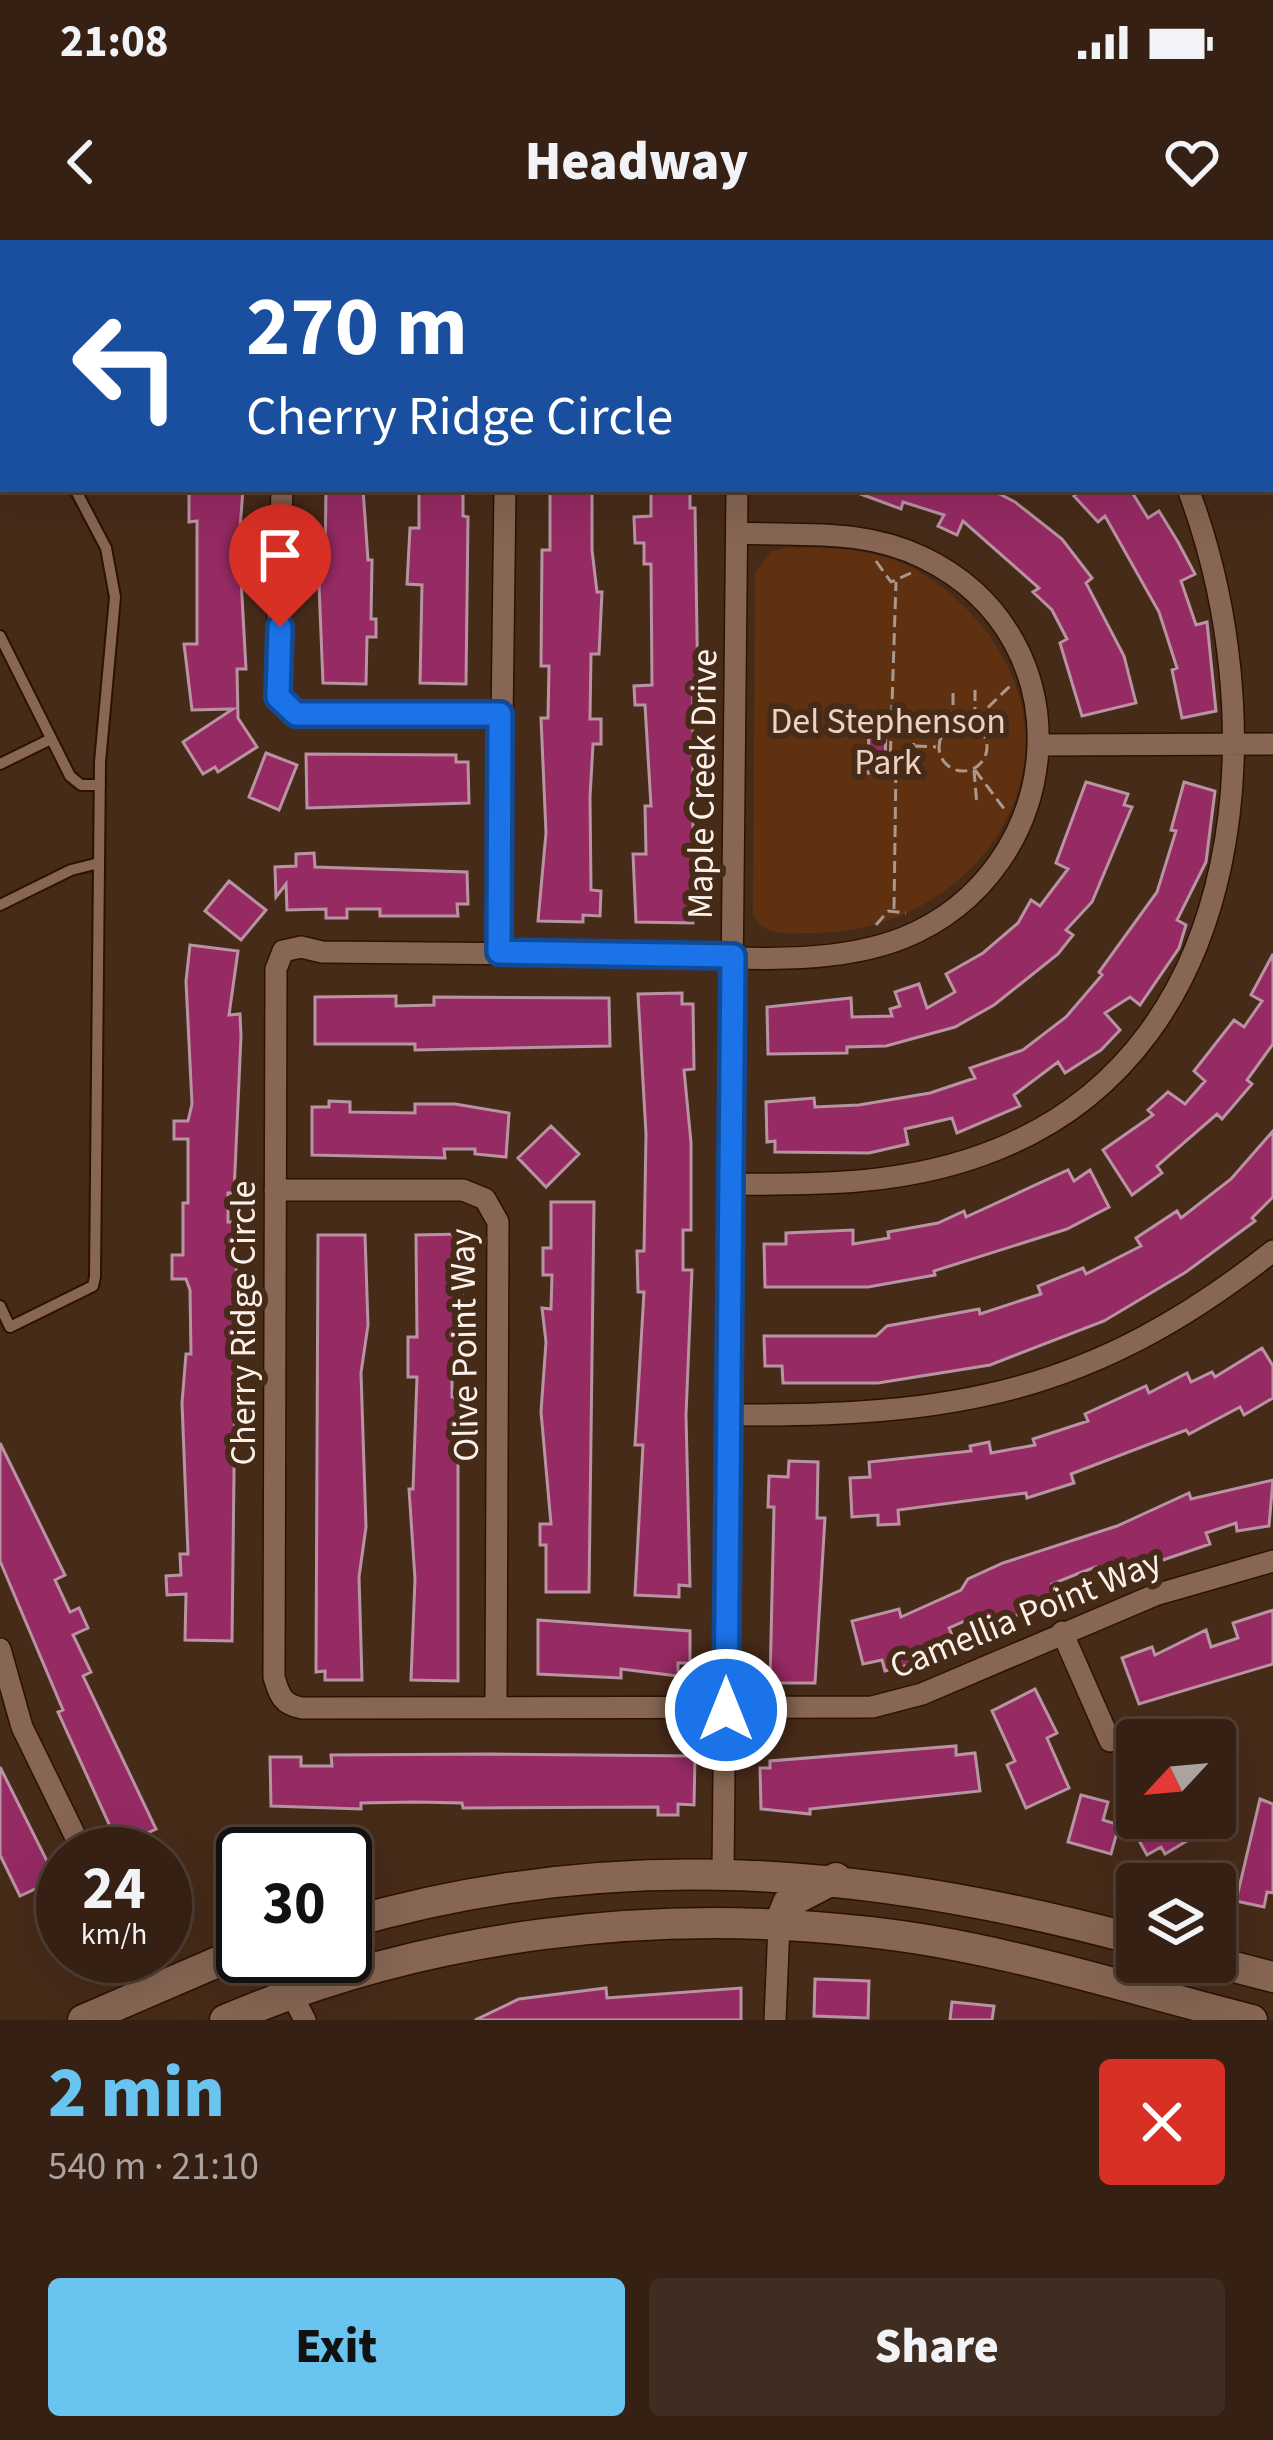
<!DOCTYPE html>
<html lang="en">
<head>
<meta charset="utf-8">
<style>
	body { margin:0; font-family:"Source Sans 3",sans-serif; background:#402d21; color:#f1f3f6; height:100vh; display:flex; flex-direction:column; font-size:45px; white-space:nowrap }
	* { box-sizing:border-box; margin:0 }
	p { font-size:39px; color:#aaa3a0 }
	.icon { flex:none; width:66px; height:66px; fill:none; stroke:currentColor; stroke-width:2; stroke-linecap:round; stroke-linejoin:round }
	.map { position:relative; height:1780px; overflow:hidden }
	.drawer { display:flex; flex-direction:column; background:#352013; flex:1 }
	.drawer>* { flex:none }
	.top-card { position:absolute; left:0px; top:0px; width:1275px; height:252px; box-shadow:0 12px 48px #0002,0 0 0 3px #4f3e33; background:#1a4fa0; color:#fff; overflow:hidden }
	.needle { width:78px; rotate:244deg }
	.tools { position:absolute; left:1116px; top:1479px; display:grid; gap:24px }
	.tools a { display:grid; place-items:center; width:120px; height:120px; border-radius:12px; background:#352013; box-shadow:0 12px 48px #0002,0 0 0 3px #4f3e33; font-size:60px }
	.speed { position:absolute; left:36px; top:1587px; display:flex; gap:24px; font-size:60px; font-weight:700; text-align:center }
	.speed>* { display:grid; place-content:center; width:156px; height:156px; border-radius:50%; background:#352013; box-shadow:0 12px 48px #0002,0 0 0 3px #4f3e33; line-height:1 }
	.speed small { font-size:30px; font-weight:400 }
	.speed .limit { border:6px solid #111; border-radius:18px; background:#fff; color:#111 }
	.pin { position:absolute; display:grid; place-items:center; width:102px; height:102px; color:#fff; margin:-123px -51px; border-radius:50% 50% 50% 0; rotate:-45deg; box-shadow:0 0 12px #0007 }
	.pin .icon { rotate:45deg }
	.me { position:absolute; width:132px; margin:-66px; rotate:0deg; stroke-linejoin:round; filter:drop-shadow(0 0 9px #0008) }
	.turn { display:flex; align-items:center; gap:42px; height:252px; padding:0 48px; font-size:54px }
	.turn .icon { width:156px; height:156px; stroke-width:2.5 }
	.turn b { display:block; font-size:84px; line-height:102px }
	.round { display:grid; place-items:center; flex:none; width:126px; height:126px; border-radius:12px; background:#402d21 }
	.overview { display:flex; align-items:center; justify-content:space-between; height:204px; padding:0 48px }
	h1 { font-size:72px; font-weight:800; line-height:90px; color:#69c4f0 }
	.button { display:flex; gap:24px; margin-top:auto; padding:24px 48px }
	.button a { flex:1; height:138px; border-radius:12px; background:#69c4f0; color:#111; font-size:48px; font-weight:800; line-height:138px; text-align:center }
	.button a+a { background:#402d21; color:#f1f3f6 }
	.status { display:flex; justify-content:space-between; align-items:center; height:84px; padding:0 60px; background:#352013; direction:ltr }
	.status svg { height:33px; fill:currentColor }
	header { display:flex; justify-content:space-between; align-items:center; height:156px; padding:0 48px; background:#352013; font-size:54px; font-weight:800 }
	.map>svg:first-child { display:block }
</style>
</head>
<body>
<div class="status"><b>21:08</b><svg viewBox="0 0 49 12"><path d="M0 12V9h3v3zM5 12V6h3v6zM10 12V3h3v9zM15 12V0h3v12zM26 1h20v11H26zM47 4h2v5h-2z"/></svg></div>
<header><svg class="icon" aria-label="back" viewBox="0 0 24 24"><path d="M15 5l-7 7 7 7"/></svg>Headway<svg class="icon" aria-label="heart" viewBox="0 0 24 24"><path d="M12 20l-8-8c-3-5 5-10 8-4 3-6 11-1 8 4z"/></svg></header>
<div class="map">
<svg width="1273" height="1780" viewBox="0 0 1273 1780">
	<rect width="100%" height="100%" fill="#472b19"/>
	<path fill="#603111" d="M787 308C821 308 854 307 887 318 923 329 952 352 976 379 1097 517 978 696 808 693 786 693 762 697 753 673L755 334 771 311Z"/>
	<path fill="#962a63" stroke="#b993a3" stroke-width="3" d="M189 249H243L239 302 246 429H237L238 478 257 507 218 532 215 527 203 534 183 502 233 469 192 470 184 404H197V281L189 282Z
		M326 249H363L368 320H372L371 379H376V397H367L366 444 323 443 318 320H325Z
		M419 249H463V276L468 277 466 444 420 443 422 345 407 344 410 288H419Z
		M550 249H592V310L597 352H602L599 414H591L590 479H601V504H593L590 557 591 650 601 651 600 676 583 675V682L538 681 546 593 541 478H548L549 426H541L542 310H550Z
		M651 249H690V268H695L698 457H693V683L636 682 633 614H646L645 566H651L645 465H635L634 446 652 445 651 324H644V303H635L634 277 651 276Z
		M847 249H990L1015 262 1062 299 1092 338 1086 343 1124 416 1136 463 1082 476 1060 403 1067 399 1052 370 1033 352 1039 348 963 281 957 295 938 286 944 275 903 262 901 269Z
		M1082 249H1130L1148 278 1159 271 1178 302 1195 334 1181 341 1196 385 1207 382 1216 471 1182 478 1172 430 1177 428 1159 372 1105 276 1098 282 1074 256Z
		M869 480H886L885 533H868Z
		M266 513 297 525 279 570 249 557Z
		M306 514 456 515V522H468L469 563 307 568Z
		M1086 542 1128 554 1124 565 1132 567 1092 662 1066 690 1073 695 1058 714 994 765 955 787 886 806 847 807V813L768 814 767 767 851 758 852 777 892 776 890 769 900 766 895 752 919 744 927 768 955 752 946 734 983 713 1018 683 1031 660 1040 666 1068 629 1056 623Z
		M1184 542 1215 551 1206 622 1177 680 1186 685 1179 708 1140 765 1130 757 1105 773 1120 790 1101 810 1065 833 1058 822 1014 855 1020 866 957 893 952 878 905 889 908 904 869 913 775 912V901L767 902 766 862 814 858 815 867 859 865 930 853 975 838 970 828 1023 810 1066 777 1102 735 1099 732 1157 652 1176 591 1171 590Z
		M314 613 315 627 467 632 468 664H457L458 676H380V669H347V678H326V669L287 670 286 644 276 657 275 627 296 626V614Z
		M229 641 266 670 241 700 205 671Z
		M190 705 238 711 229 775 240 774 241 796 234 953H228V982H237L232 1401 185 1400 186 1354 167 1355 166 1336 181 1335 180 1314H188L182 1163 186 1114H191L190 1050 186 1039H172V1015H183V963H188V899H174V881H188L192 864 186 741Z
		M1273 714V804L1247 840 1252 844 1222 879 1217 874 1157 926 1162 933 1132 955 1103 910 1153 875 1148 870 1168 852 1185 864 1205 841 1194 831 1234 780 1244 787 1262 761 1251 755Z
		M682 753V764H693L694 829 684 830 691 902V990H683V1030H692L686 1175 690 1346 679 1345V1357L635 1355 643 1205H635L644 1052H638L637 1011H644L646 894 638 754Z
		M396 756V766L434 765V757L609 758 610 806 415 810V804H315V757Z
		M329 861 350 862V872L415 873V864H455L509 873 506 917 475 914V909H444L445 918 312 915V867H329Z
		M551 886 579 914 546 947 518 918Z
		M1273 891V957L1252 978 1255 981 1186 1032 1104 1081 990 1125 878 1143H783L782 1126H765L764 1096H876L887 1086 979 1069 980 1074 1041 1054 1038 1046 1083 1028 1086 1034 1141 1006 1136 998 1177 971 1181 978 1231 939Z
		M1068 930 1074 941 1090 930 1109 967 1067 989 934 1031 935 1035 868 1047H765L764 1004H786V993L853 990V1004L889 998 888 992 938 983 964 971 966 977Z
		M551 962H594L589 1352H546V1305H540V1284H551L541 1172 546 1102 542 1068 551 1069 552 1035H543V1008H551Z
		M463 994 462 1121H452V1157H463V1189L458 1188V1441L411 1440 415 1339 409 1249H413L417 1137H408V1097H417L416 995Z
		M318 995H365L368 1085 361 1133 366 1287 359 1337 362 1440H325V1431L316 1432Z
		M1262 1108 1273 1126V1158L1244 1175 1240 1167 1189 1194 1186 1190 1071 1234 1074 1243 1027 1258 1026 1253 898 1270 899 1284 878 1285V1275L852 1277 850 1238 870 1237 869 1222 971 1211 970 1206 989 1202 991 1213 1035 1205 1033 1199 1088 1181 1085 1174 1146 1146 1149 1153 1187 1133 1191 1142 1212 1132 1215 1137Z
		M0 1203 65 1335 55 1340 70 1372 79 1368 88 1388 73 1395 91 1432 83 1436 156 1589 119 1606 58 1472 63 1470 0 1321Z
		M789 1221 818 1222 817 1278H825L815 1443H770L774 1267H768L769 1236 788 1237Z
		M1273 1240 1269 1286 1237 1291 1236 1283 1206 1293 1210 1304 1101 1341 1096 1327 1082 1332 1052 1344 1058 1357 981 1391 974 1377 949 1388 955 1402 913 1424 885 1431 882 1420 863 1424 852 1381 899 1369 901 1377 961 1350 968 1339 1003 1323 1117 1286 1189 1253 1191 1259Z
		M1273 1370V1424L1139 1464 1122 1418 1152 1407 1155 1415 1206 1390 1211 1407 1238 1398 1233 1383Z
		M538 1380 690 1391V1423H678V1436L621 1429V1438L538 1434Z
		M1035 1449 1057 1493 1047 1498 1069 1548 1026 1568 1007 1525 1015 1521 992 1471Z
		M1169 1483 1220 1484 1219 1500H1169Z
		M956 1506V1515L975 1513 980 1551 810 1569V1574L761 1569 760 1528H770V1521Z
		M491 1514 695 1516 694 1565 678 1564V1575H658V1567L463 1568 462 1563 415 1562 361 1563V1569L271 1566 270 1517H301V1526H332L331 1515Z
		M0 1527 56 1639 20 1656 0 1615Z
		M1081 1555 1108 1562 1103 1580 1119 1585 1111 1614 1068 1602Z
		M1260 1559 1273 1564V1653L1267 1652 1264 1667 1236 1661Z
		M1145 1578H1200L1207 1589 1165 1614 1161 1607 1147 1615 1131 1586Z
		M815 1739 869 1741 868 1778 814 1776Z
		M606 1748 607 1758 741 1748V1780H475L519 1759Z
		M952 1762 994 1766 992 1780H950Z"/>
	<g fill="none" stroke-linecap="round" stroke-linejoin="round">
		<defs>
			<path id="lane" d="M0 178 3 179
				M0 396 70 536 81 545H100
				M0 524 51 499
				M0 665 71 630 99 623
				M0 1066 10 1087 93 1046 95 1037 100 522 115 357 106 308 75 249"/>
			<path id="street" d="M508 0V3
				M286 3V0
				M739 3V0
				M1022 3 1023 0
				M282 249 276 446 285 467 305 475 500 474
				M737 293C802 296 863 288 924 318 1090 399 1068 631 903 698 824 729 724 716 641 715 534 713 428 712 322 712L301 707 283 711 276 729 274 1437C279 1455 283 1465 302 1468L872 1467 922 1454 1155 1355 1273 1321
				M1041 505 1273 504
				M499 712 505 249
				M729 944C821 945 910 945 998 909 1254 806 1273 474 1188 249
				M275 950H463L485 959 498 982 496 1464
				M728 1175C953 1177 1092 1154 1273 1011
				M1062 1392 1110 1501
				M0 1409 22 1487 84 1614
				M723 1632 737 249
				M134 1716 150 1748
				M292 1755 305 1780
				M775 1780 779 1685"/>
			<path id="secondary" d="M345 1684C614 1605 871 1628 1137 1700
				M779 1685 788 1663 836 1638
				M1215 1722 1273 1737
				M83 1780 243 1711
				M225 1780C426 1694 652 1667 869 1692 998 1706 1126 1748 1252 1780"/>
		</defs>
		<use href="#lane" stroke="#2c1202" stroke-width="14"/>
		<use href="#street" stroke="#2c1202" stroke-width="24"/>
		<use href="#secondary" stroke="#2c1202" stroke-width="33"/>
		<path stroke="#aa988c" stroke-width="3" stroke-dasharray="12 6" stroke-linecap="butt" d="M876 321 891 342 911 333
			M975 479V450
			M975 480 1010 446
			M953 483V449
			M939 507a24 24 0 1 1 48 0a24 24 0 1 1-48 0Z
			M896 485H914L913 527 897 526
			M915 506 936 507
			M974 530 977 566
			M975 530 1005 570
			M894 669 896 526H890L896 342
			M876 685 888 671 906 673"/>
		<use href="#lane" stroke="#876653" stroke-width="10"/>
		<use href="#street" stroke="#876653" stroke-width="21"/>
		<use href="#secondary" stroke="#876653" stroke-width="30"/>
	</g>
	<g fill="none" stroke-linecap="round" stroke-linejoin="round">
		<defs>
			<path id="route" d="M280 387 278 457 296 474H500L499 712 733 716 726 1470"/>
		</defs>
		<use href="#route" stroke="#114b97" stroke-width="30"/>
		<use href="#route" stroke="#1a73e8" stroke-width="21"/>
	</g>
	<g text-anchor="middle" stroke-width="12" stroke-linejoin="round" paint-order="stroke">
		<g font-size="36" fill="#edd2c3" stroke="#472b19">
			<text x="888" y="493">Del Stephenson<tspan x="888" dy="41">Park</tspan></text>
		</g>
		<g font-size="36" fill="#fcf1ea" stroke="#472b19">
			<text transform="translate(701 544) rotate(-89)" y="13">Maple Creek Drive</text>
			<text transform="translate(242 1083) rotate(-90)" y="13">Cherry Ridge Circle</text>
			<text transform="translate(463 1105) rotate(-91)" y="13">Olive Point Way</text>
			<text transform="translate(1025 1373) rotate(-22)" y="13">Camellia Point Way</text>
		</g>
	</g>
</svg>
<div class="tools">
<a><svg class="needle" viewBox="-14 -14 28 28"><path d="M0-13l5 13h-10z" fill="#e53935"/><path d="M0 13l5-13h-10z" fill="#aaa3a0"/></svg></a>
<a><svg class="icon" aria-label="layers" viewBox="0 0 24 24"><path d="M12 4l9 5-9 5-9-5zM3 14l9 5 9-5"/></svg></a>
</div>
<div class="speed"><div>24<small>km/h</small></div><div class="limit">30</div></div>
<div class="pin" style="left:280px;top:387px;background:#d93025"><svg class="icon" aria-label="arrive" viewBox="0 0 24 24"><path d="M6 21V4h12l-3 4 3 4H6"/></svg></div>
<svg class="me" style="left:726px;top:1470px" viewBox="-20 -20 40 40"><circle r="17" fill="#1a73e8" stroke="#fff" stroke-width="3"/><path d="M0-11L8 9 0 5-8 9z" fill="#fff"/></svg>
<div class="top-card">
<div class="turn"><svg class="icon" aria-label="left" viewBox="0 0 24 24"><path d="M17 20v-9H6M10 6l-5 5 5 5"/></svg><div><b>270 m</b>Cherry Ridge Circle</div></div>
</div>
</div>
<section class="drawer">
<div class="overview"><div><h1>2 min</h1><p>540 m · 21:10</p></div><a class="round" style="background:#d93025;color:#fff"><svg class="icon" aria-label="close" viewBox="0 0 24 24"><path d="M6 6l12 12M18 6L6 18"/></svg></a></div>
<div class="button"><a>Exit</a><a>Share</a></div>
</section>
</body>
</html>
